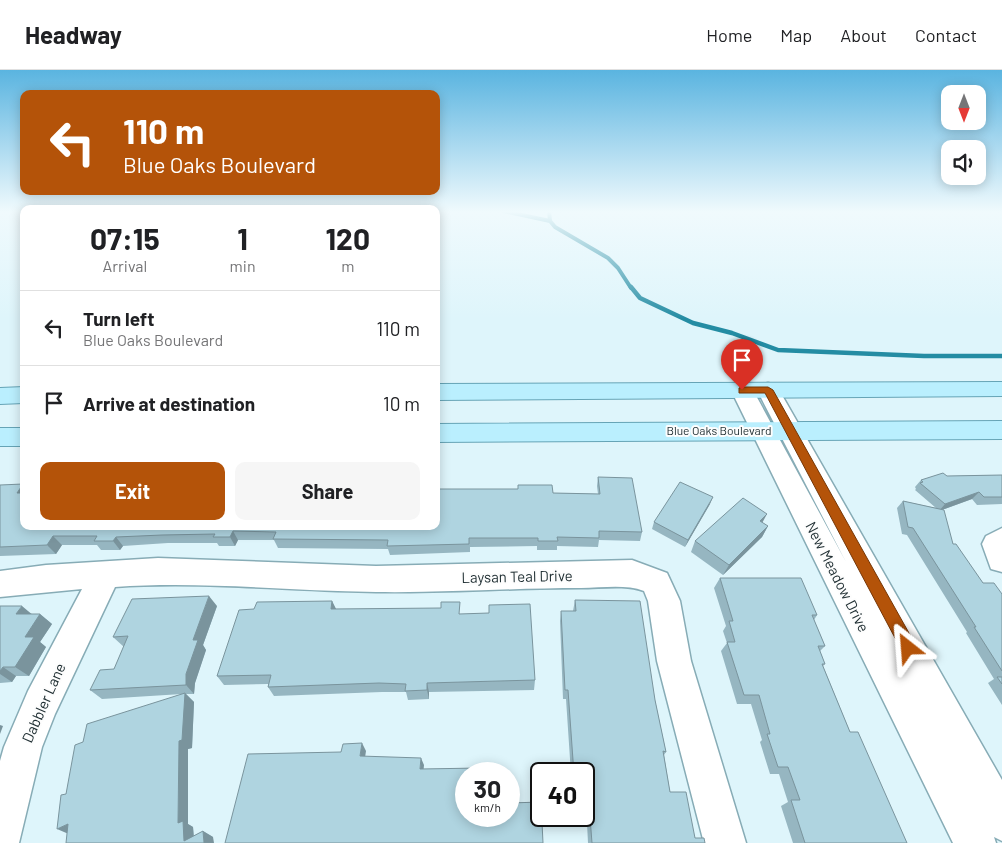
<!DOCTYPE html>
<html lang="en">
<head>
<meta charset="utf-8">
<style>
	body { margin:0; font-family:Barlow,sans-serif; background:#f6f6f6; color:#202124; height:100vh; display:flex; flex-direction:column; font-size:19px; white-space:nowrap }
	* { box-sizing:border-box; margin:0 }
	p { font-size:16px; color:#757577 }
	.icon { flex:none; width:28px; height:28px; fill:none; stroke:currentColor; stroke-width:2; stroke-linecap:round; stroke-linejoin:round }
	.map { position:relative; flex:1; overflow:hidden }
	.panel { position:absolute; left:20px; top:135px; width:420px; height:325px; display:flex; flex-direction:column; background:#fff; border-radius:10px; box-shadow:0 2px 12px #0003 }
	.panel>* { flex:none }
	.banner { position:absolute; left:20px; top:20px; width:420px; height:105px; border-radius:10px; box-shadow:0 2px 12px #0003; background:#b45309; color:#fff; overflow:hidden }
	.needle { width:32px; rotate:180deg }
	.tools { position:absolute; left:941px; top:15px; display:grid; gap:10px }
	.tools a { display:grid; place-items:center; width:45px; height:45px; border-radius:10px; background:#fff; box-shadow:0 2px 12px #0003; font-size:25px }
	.speed { position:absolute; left:455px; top:692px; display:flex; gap:10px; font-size:25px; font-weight:700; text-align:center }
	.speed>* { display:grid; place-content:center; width:65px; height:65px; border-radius:50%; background:#fff; box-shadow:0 2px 12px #0003; line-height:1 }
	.speed small { font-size:12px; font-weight:400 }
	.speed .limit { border:2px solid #111; border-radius:8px; background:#fff; color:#111 }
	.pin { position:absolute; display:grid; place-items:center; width:42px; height:42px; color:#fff; margin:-51px -21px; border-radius:50% 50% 50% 0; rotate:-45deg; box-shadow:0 0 5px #0007 }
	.pin .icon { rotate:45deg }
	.me { position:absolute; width:55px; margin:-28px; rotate:332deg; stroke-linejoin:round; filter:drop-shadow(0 0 4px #0008) }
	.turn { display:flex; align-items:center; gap:18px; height:105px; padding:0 20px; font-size:22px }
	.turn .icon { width:65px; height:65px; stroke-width:2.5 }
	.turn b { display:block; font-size:35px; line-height:42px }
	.eta { display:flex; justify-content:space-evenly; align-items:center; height:85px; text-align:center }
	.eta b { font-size:30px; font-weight:700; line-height:35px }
	.button { display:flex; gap:10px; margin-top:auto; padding:10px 20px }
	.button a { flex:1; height:58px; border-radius:10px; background:#b45309; color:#fff; font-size:20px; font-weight:700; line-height:58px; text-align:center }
	.button a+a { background:#f6f6f6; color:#202124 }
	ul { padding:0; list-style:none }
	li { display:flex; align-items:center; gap:15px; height:75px; padding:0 20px; border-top:1px solid #e0e0e0 }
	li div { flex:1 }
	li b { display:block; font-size:19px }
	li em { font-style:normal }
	header { display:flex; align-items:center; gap:30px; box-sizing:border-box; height:70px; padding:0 25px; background:#fff; border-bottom:1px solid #e0e0e0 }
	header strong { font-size:24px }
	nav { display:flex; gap:28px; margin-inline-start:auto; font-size:18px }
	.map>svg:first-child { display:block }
</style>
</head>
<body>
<header>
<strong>Headway</strong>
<nav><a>Home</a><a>Map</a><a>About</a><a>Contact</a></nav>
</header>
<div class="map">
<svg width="1002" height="773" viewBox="0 0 1002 773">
	<rect width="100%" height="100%" fill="#def5fb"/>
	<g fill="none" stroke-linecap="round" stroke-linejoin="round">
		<path stroke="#248ca3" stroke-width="4" d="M503 141 550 151
			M549 141 550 151 555 157 608 188 618 198 631 218"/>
		<path stroke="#248ca3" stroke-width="4.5" d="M631 217 640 228 693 253 732 263 778 280 924 286H1002"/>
		<defs>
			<path id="minor" d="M742 313 750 315 753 320 846 492 757 320 760 315 768 313 776 315 779 320 1002 710V771L994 767 996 773H953L731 320 734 315Z
				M1002 458V502L991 499 982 474 986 466Z
				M158 488 376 496 632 490 667 503 680 531 691 591 746 773H704L657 591 648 531 644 521C625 514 602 518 581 518 513 518 444 523 376 522 289 521 202 511 115 517L55 644 42 677 19 773H0V691L4 677 28 621 82 519 0 527V501L46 495Z"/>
			<path id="major" d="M1002 312V326L436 330V314Z
				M24 317V333L0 334V318Z
				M1002 351V369L436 372V354Z
				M0 358H24V376H0Z"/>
		</defs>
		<use href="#minor" stroke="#87acb6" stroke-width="3"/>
		<use href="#major" stroke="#66a4b6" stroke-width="2"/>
		<use href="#minor" fill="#fff" fill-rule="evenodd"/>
		<use href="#major" fill="#baeffe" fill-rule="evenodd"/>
	</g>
	<path fill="#96b6c1" d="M1002 405V434L977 435 972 429 942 440 953 474 983 513 1002 524V635L988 613 994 609 966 563 967 562 907 465 902 464 897 438 903 431 936 438 915 420 916 419 915 417 921 410 947 406Z
		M598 407 642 462 640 471 599 470 598 477 557 476V480H537V476L470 477V482L390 485 388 479 278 478 274 470H238L235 476H219L217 473H168L123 476 120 480H101L97 475H62L56 484 0 486V415L24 456 553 423 598 424 597 416Z
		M710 434 685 477 652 459 654 452Z
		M768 456 762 467 723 505 691 482 695 471Z
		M720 508 817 545 814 550 825 576 820 581 825 594 823 596 850 662 907 773H793L781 736 788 732 779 704H770L760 672 762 670 751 634H737L721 581 727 573 723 561 726 556 714 518Z
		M575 530 655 630 666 682 664 685 670 722 695 768 705 773H588L587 753H574V746H584V704H571L566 629H563L560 551 561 541H573Z
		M332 531 336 539 461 544 535 610 534 620 429 622V629L408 630 406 622H382L274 626 268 617V614L224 615 217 606 254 539Z
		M0 536 32 544H40L52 554 40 572 46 577 29 606H16L12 612 0 613Z
		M217 536 203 575 206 580 195 613 194 624H186L194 632 192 678 188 679V754L193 757 194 766 203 761 213 767 67 763 66 724 83 672 182 624 102 629 90 620 114 599 124 577 113 567Z"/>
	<path fill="#7a949d" d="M23 414 24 415V430L17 423Z
		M979 422 972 429 939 441 945 434Z
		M713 427 710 434 685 477 688 470Z
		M767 444 761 455 760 451Z
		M768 456 762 467 723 505 729 495Z
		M233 461 238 470 235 476 230 467Z
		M53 466 62 475 56 484 47 475Z
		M116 467 123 476 120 480 113 471Z
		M209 526 217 536 203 575 206 580 195 613 194 624 186 615V604L193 570Z
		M332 531 337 541 331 539Z
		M22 536 34 546 16 544Z
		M40 544 52 554 40 572 46 577 29 606 15 597 25 567Z
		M3 597 16 606 12 612 0 604V601Z
		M427 613 429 622V629L427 620Z
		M185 623 194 632 192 678 188 679V754L193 757 194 773 184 771 178 753 179 671Z
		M0 655 3 656 0 664Z
		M362 673 366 681 364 694 360 686Z
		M421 688 424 695 423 706 420 699Z
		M68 754 71 765 57 759Z
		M203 761 213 767 214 773H204Z"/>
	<path fill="#afd4e0" stroke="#7a949d" d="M943 403 947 406 1002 405V427H984L979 422 945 434 920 413 923 412 921 410Z
		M598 407 632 408 642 462 599 461V468L557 467 558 471H538V468H469V474L387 476 388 470 273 469 276 462 233 461 230 467H213L215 464 162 465 116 467 113 471H94L97 466H53L47 475 0 477V415L23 414 17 423H24V456H436V419H518V415H552L553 423 600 424Z
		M680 412 713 427 688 470 654 452Z
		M743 428 767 444 760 451 768 456 729 495 695 471Z
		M903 431 944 440 953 474H956L983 513H994L1002 524V601L974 557H976L913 458 908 457Z
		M720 508H801L817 545H812L825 576H818L825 594H822L850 662H858L907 773H805L791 730H800L788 697H778L767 664H770L759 625H744L727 572H735L729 551H733Z
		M209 526 193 570H198L186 604V615L90 620 100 600 114 599 128 566 113 567 132 529Z
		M575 530 640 531 655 630 666 682 663 681 670 722H686L695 768H704L705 773H592L590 747H577L576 746H584V704H574L568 620H565L561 541H576Z
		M332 531 331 539 441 538V532H460L459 544 489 543V535L530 534 535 610 427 613V620L405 621 406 614 379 613 268 617 271 605 217 606 239 540 254 539 257 532Z
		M0 536H22L16 544H40L25 567H34L15 597H3L0 601Z
		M997 607H1002V614Z
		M185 623 182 670 179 671 178 753 183 751 184 771 203 761 204 773H66L68 754 57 759 61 725 66 724 75 675 83 672 87 654Z
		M362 673 360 686 421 688 420 699 480 698V704H466V746H509V733L541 732 543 773H225L248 684 341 682 343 674Z"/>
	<linearGradient id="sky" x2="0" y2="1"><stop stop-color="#5ab4e0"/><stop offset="0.57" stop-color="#f0fafd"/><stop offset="1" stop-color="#f0fafd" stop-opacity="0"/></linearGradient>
	<rect width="1002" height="249" fill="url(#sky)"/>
	<path fill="#b45309" stroke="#753606" d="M742 317H768L773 320 914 572 916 578 914 583 908 585 903 583 765 323H739V318Z"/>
	<g text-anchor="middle" stroke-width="4" stroke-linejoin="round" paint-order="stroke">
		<g font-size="12" fill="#1e2d31" stroke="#fdfdfd">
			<text x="719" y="365">Blue Oaks Boulevard</text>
		</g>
		<g font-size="15" fill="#1e2d31" stroke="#fdfdfd">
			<text transform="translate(517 507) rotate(-1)" y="5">Laysan Teal Drive</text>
			<text transform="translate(837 507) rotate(63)" y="5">New Meadow Drive</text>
			<text transform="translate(44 633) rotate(-66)" y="5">Dabbler Lane</text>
		</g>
	</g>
</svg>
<div class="tools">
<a><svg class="needle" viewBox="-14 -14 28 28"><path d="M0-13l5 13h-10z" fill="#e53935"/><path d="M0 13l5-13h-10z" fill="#757577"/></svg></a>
<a><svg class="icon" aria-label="sound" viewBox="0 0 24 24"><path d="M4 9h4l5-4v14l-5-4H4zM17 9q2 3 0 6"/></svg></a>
</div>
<div class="speed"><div>30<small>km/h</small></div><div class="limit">40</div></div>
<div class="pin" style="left:742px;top:320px;background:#d93025"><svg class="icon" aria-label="arrive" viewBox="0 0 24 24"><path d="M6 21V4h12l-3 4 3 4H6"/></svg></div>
<svg class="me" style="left:908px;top:578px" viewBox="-20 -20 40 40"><path d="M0-17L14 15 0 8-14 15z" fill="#b45309" stroke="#fff" stroke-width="4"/></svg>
<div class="banner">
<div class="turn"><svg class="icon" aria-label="left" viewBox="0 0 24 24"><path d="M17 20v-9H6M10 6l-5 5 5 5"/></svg><div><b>110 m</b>Blue Oaks Boulevard</div></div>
</div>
<section class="panel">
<div class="eta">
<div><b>07:15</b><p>Arrival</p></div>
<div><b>1</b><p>min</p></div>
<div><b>120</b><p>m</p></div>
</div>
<ul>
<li><svg class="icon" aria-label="left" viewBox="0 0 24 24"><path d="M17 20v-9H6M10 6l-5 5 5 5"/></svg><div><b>Turn left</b><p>Blue Oaks Boulevard</p></div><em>110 m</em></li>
<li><svg class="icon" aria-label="arrive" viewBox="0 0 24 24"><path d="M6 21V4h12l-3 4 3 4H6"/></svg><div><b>Arrive at destination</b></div><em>10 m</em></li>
</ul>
<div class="button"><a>Exit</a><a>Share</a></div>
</section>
</div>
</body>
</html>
